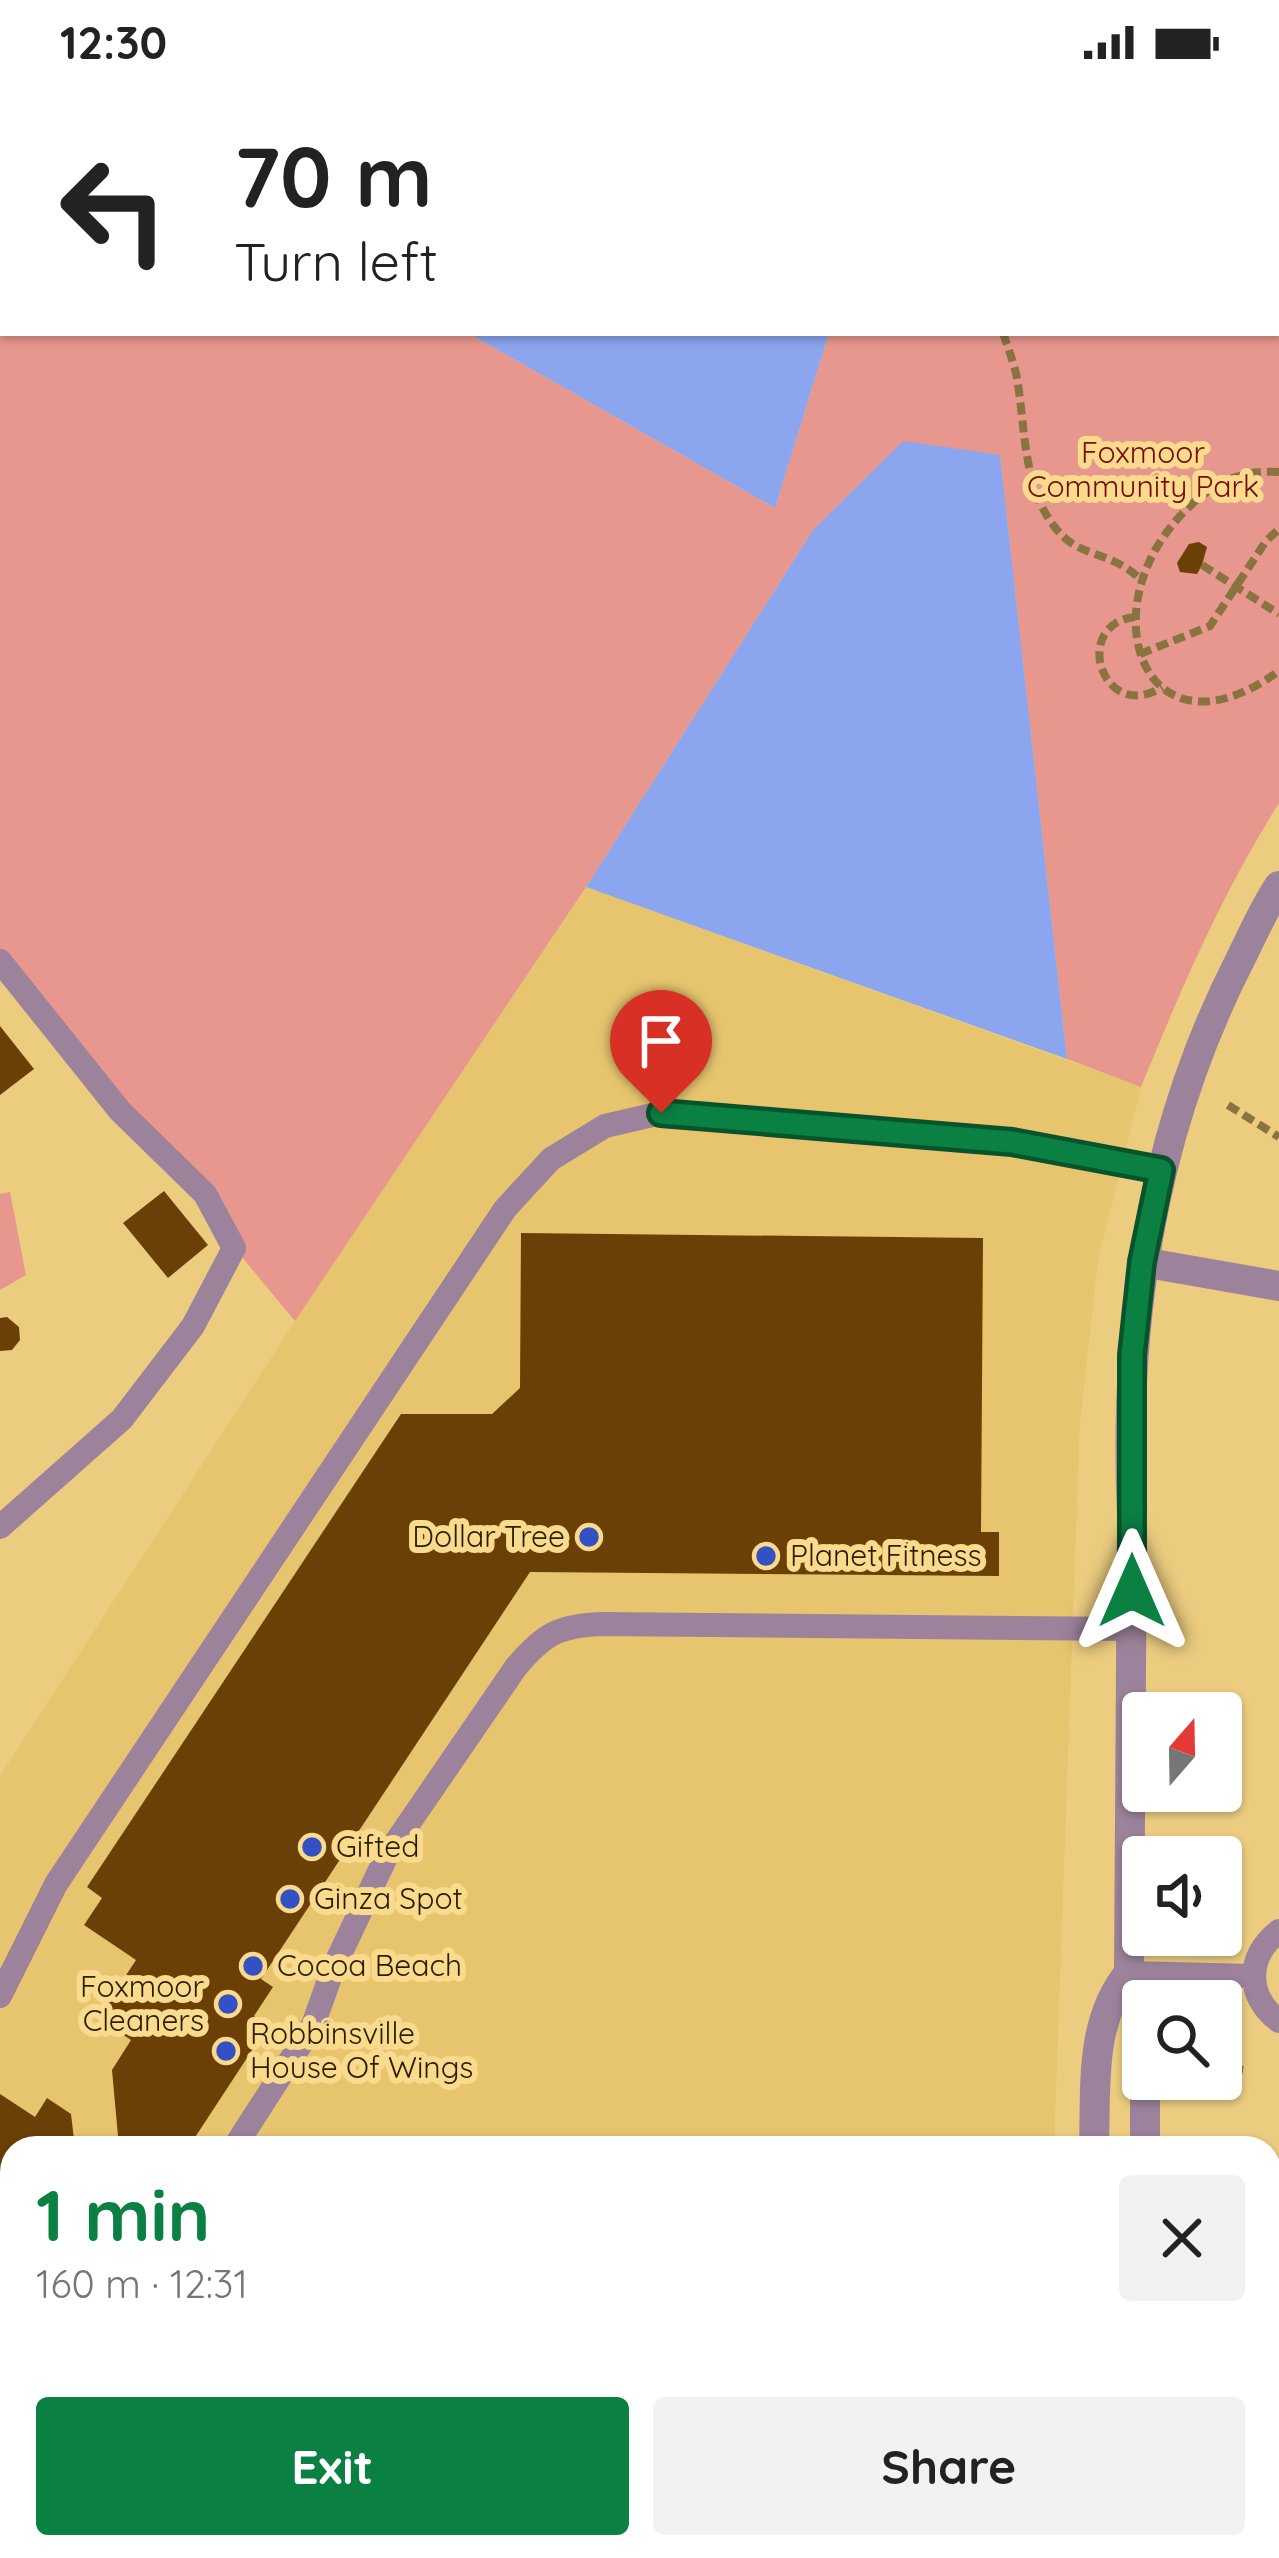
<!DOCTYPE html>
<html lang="en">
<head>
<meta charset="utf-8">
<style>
	body { margin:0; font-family:Quicksand,sans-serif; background:#f2f2f2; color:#222; height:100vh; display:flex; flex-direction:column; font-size:45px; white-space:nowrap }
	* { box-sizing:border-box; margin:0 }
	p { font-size:39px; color:#767676 }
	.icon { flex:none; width:66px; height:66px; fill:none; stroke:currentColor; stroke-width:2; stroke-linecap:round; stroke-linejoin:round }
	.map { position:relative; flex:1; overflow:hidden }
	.drawer { position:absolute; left:0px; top:2052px; width:1281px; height:423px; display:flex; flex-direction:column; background:#fff; border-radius:36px 36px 0 0; box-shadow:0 3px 9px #0004 }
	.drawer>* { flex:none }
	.top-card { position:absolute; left:0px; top:0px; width:1281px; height:252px; box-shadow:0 3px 9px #0004; background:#fff; color:#222; overflow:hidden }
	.needle { width:78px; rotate:20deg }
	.fabs { position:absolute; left:1122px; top:1608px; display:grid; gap:24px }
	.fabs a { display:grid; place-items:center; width:120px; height:120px; border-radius:12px; background:#fff; box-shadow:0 3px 9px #0004; font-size:60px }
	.pin { position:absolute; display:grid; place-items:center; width:102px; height:102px; color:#fff; margin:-123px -51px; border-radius:50% 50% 50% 0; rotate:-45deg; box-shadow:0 0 12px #0007 }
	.pin .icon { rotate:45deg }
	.me { position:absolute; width:132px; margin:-66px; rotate:0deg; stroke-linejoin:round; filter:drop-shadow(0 0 9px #0008) }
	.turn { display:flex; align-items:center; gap:42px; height:252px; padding:0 36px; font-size:54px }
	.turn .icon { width:156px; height:156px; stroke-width:2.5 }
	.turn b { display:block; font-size:84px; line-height:102px }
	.round { display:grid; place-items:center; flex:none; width:126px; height:126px; border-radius:12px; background:#f2f2f2 }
	.head { display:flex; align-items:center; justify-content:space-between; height:204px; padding:0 36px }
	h1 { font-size:72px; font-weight:800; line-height:90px; color:#0b8043 }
	.cta { display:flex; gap:24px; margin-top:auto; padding:24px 36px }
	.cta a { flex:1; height:138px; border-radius:12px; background:#0b8043; color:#fff; font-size:48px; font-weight:800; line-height:138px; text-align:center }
	.cta a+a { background:#f2f2f2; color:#222 }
	.status { display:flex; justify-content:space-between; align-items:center; height:84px; padding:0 60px; background:#fff; direction:ltr }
	.status svg { height:33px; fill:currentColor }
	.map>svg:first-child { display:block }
</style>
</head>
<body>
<div class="status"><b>12:30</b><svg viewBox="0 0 49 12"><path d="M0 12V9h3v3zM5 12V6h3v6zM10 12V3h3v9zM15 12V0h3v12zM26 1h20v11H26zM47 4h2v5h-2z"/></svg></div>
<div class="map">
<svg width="1279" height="2474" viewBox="0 0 1279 2474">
	<rect width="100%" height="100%" fill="#eccd80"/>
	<path fill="#e7c56f" d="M586 803 1141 1003 1098 1176 1080 1337 1054 2064H12V2463H1040V2474H0V1692L295 1237Z"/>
	<path fill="#e7978d" d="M0 0 147 3H3V249H468L775 424 829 249H1278V3L613 0H1279V719C1222 809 1181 905 1141 1003L1067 975 1000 372 813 446 586 803 295 1237 0 882Z
		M10 1108 26 1191 0 1206V1110Z"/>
	<path fill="#8ba6ee" d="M468 249H829L775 424Z
		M903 357 1000 371 1067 975 586 803 813 446Z"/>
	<path fill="#6a4006" d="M1199 458 1207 463 1202 481 1197 490 1180 488 1177 479 1189 460Z
		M0 942 34 985 0 1011Z
		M164 1107 208 1161 168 1194 123 1139Z
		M521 1149 983 1154 981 1448H999V1492L530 1488 261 1895 273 1903 254 1932 268 1942 188 2064H100L99 2054 118 2052 112 1986 131 1956 98 1934 136 1876 84 1841 102 1814 87 1803 401 1330H492L520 1304Z
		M7 1233 19 1243 20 1256 12 1266 0 1267V1234Z
		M0 2010 35 2033 47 2014 71 2030 75 2064H12V2245L0 2263Z
		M1279 2408V2474H1235L1242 2463H1269V2423Z"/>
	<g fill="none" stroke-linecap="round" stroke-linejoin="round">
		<path stroke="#89733e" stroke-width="8" stroke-dasharray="12 6" stroke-linecap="butt" d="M830 0 832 3
			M1201 0 1205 3
			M1278 65 1279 66
			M1003 249C1008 264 1014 279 1017 294 1026 346 1022 416 1066 455 1086 472 1116 471 1140 495
			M1279 388C1241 386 1216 397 1189 423 1085 521 1143 686 1279 587
			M1202 481 1279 530
			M1135 533C1070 540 1103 641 1162 603
			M1140 570 1210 542 1266 457 1279 445
			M1228 1021 1279 1053
			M1221 1983 1243 1986
			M1269 2345 1279 2337"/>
		<path stroke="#9c839b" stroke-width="24" d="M0 877 120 1027 205 1110 234 1164 193 1242 122 1335 0 1443
			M1279 1847C1246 1872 1246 1913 1279 1937
			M1129 1889 1253 1892
			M0 1912 56 1800 505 1125 551 1075 605 1042 661 1029 1012 1058 1161 1086
			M234 2064 313 1941 333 1885 387 1771 516 1583C544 1550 558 1542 601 1540L1131 1545
			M0 2441 12 2417
			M478 2463 493 2474
			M339 2474 348 2463"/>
		<path stroke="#9c839b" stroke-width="30" d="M1142 1178 1279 1202"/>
		<path stroke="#9c839b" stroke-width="30" d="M1143 1940 1129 1889 1132 1432C1123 1240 1152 1047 1241 874 1253 850 1264 824 1279 802
			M1094 2064C1096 2004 1089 1937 1129 1889
			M1145 2064V1995
			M1079 2474 1080 2463
			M1143 2474V2463"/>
	</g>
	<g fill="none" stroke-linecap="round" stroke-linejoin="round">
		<defs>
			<path id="route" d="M661 1029 1012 1058 1161 1086 1142 1178 1132 1271V1507"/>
		</defs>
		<use href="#route" stroke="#07532c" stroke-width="30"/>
		<use href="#route" stroke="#0b8043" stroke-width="21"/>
	</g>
	<g fill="#3351c2" stroke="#fada8d" stroke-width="4.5">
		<circle cx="589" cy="1453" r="12"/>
		<circle cx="766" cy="1472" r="12"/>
		<circle cx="312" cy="1763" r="12"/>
		<circle cx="290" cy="1815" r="12"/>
		<circle cx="253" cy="1882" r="12"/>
		<circle cx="228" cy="1920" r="12"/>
		<circle cx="226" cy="1967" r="12"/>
	</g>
	<g text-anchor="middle" stroke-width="12" stroke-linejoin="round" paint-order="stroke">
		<g font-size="30" fill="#760b0b" stroke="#fada8d">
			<text x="1143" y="379">Foxmoor<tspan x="1143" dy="34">Community Park</tspan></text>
		</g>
		<g font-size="30" fill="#2b1e00" stroke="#fada8d" text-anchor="start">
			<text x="565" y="1463" text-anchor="end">Dollar Tree</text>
			<text x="790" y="1482">Planet Fitness</text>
			<text x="336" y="1773">Gifted</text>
			<text x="314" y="1825">Ginza Spot</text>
			<text x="277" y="1892">Cocoa Beach</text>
			<text x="204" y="1913" text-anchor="end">Foxmoor<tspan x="204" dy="34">Cleaners</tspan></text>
			<text x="250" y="1960">Robbinsville<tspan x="250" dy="34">House Of Wings</tspan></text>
		</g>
	</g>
</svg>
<div class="fabs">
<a><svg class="needle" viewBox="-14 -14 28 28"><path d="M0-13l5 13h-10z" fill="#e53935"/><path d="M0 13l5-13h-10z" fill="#767676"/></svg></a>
<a><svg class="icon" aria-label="sound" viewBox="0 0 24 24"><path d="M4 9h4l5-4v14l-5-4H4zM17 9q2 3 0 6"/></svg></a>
<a><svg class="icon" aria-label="search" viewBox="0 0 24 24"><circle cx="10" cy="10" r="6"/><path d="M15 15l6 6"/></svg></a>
</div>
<div class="pin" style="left:661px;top:1029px;background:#d93025"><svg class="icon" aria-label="arrive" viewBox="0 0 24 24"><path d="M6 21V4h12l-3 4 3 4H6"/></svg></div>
<svg class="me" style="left:1132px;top:1507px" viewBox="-20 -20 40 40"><path d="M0-17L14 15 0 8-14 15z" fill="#0b8043" stroke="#fff" stroke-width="4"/></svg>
<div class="top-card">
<div class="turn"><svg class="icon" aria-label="left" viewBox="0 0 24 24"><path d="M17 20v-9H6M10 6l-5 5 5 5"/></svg><div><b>70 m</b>Turn left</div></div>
</div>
<section class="drawer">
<div class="head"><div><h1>1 min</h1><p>160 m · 12:31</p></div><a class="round"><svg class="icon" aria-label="close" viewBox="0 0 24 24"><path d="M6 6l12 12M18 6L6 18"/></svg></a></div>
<div class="cta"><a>Exit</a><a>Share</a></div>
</section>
</div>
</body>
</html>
